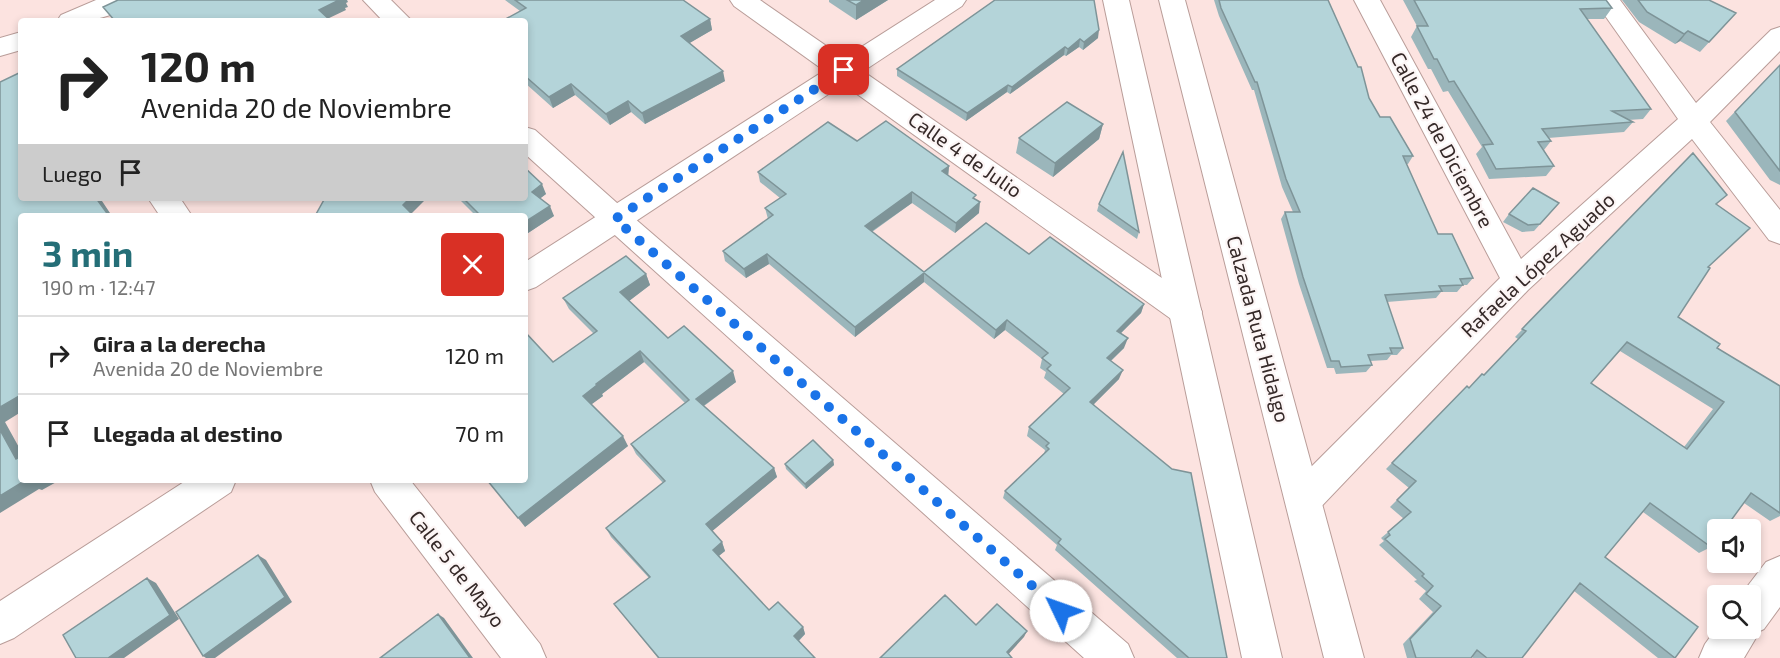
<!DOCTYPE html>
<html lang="es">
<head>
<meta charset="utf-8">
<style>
	body { margin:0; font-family:"Exo 2",sans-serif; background:#f6f6f6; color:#222; height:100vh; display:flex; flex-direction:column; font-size:22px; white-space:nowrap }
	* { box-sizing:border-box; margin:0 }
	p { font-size:20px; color:#767676 }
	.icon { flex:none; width:33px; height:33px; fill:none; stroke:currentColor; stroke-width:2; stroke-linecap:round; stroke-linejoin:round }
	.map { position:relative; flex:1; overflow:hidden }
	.details { position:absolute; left:18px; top:213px; width:510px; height:270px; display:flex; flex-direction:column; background:#fff; border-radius:6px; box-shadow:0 3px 9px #0003 }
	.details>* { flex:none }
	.banner { position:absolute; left:18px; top:18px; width:510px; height:183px; border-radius:6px; box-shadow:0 3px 9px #0003; background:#fff; color:#222; overflow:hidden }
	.fabs { position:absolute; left:1707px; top:519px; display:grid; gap:12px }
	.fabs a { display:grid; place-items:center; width:54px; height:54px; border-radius:6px; background:#fff; box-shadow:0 3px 9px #0003; font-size:30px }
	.pin { position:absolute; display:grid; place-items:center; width:51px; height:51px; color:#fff; margin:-26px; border-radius:12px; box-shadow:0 3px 9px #0006 }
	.me { position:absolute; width:66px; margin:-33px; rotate:312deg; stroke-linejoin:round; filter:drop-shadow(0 0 4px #0008) }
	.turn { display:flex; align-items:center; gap:21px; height:126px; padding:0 24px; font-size:27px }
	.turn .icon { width:78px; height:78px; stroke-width:2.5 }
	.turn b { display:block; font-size:42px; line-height:51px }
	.then { display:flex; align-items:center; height:57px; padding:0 24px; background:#0003; gap:12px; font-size:22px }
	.round { display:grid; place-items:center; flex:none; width:63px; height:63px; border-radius:6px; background:#f6f6f6 }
	.headline { display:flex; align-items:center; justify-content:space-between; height:102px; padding:0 24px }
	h1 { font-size:36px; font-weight:700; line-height:45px; color:#246e77 }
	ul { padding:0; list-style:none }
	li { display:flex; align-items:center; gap:18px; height:78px; padding:0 24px; border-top:2px solid #e0e0e0 }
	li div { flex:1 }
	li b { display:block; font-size:22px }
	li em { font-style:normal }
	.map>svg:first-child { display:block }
</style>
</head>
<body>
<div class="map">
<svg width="1780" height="658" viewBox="0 0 1780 658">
	<rect width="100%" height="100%" fill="#fce3e0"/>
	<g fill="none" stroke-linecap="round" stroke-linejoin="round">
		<defs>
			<path id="minor" d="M96 0H132C118 21 79 21 57 21L61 15Z
				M363 0H391L412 21H383Z
				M730 0H760L1198 303 1202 312 1198 321 1186 325 1174 321 734 6Z
				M1354 0H1380L1521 259 1678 119 1594 0H1620L1696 103 1771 30 1780 27V51L1710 122 1780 210V244L1769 240 1692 139 1528 290 1316 512 1303 517 1290 512 1285 500 1290 488 1500 278Z
				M21 32V50L0 56V38Z
				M525 127 535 130 626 211 1128 644 1134 658H1084L525 154Z
				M148 198H180L192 216H160Z
				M370 480H410L540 644 546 658H501L375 492Z"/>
			<path id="major" d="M935 0H966L962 6 536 287 525 291V262Z
				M1103 0H1129L1282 658H1242Z
				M1159 0H1185L1364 658H1324Z
				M187 480H236L231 492 14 638 0 644V601Z
				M1780 556V607L1764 629 1760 631 1744 658H1699L1705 644 1718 626V628H1750V596H1740L1766 562Z"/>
		</defs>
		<use href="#minor" stroke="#b99d99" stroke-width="2"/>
		<use href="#major" stroke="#b99d99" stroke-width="2"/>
		<use href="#minor" fill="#fff" fill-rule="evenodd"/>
		<use href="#major" fill="#fff" fill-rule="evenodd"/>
	</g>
	<path fill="#9bb6bb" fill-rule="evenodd" d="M505 0H683L710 19 712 30 689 43 725 81 645 124 631 112 610 125 575 95 553 108 525 83V21L520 11Z
		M829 0H888L856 20 829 2Z
		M995 0 1098 38 1083 50 1079 47 1066 56 1064 55 1010 94 1007 92 966 121 897 76V69Z
		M1214 0H1328L1369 98 1380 117 1413 156 1408 164H1406L1438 234 1473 278 1467 285H1463L1457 292H1441L1436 298 1387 302 1403 348 1397 355H1391L1387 360 1370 361 1372 365 1366 372 1336 374 1334 368H1327L1299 284 1281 219 1285 212H1293L1282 187 1254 90H1252L1219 16Z
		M1403 0H1606L1612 8 1604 19H1587L1651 109 1643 119 1628 120 1633 122 1624 132 1548 138 1551 141 1544 150 1554 166 1546 176 1489 179 1476 154 1482 147 1448 91 1443 92 1431 69H1428L1411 37 1417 26Z
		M1622 0H1709L1736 13 1700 52 1680 41 1675 44 1639 22Z
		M1780 65V185L1770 180 1726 121Z
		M1103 124 1099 139 1053 177 1016 153 1019 138Z
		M857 141 949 166 948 176 976 200 979 213 955 233 912 203 872 232 924 272 1029 254 1144 304 1141 313 1121 333 1124 348 1111 361 1119 379 1094 404 1227 658H1177L1055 550 1057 545 1003 498 1005 491 1044 454 1045 450 1027 436 1029 427 1064 394 1044 378 1046 372 1040 368 1042 359 1005 330 994 339 924 282 855 337 769 264 746 278 725 261 723 251 768 219 765 208 780 198 760 182 758 172Z
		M1693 153 1717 204 1708 267 1678 317 1717 348 1780 386V516L1770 521 1744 503 1711 547 1699 553 1643 512 1605 557 1675 658H1658L1574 591 1522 658H1473L1472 657 1471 658H1407L1403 644 1433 612 1419 599 1426 591 1414 581 1417 580 1379 545 1384 541 1381 538 1404 519 1390 507 1409 488 1386 469 1467 386 1469 388 1484 375 1518 339 1515 337ZM1620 351 1713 409 1684 447 1591 383Z
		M525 166 546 194 540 198 554 216 525 235V216H476L458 198H525Z
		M1559 203 1534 231 1522 232 1503 222 1509 214Z
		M1099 204 1139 232 1137 239 1097 211Z
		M646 274 650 285 629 301 668 338 736 382 704 406 774 468 777 477 712 531 722 542 725 551 719 556 769 610 803 627 805 634 799 641 815 658H658L614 604 649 578 611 537 606 528 663 483 636 454 631 444 685 403 644 362 602 394 603 396 591 404 628 446 525 527 553 362 594 334 569 309 563 298Z
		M833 460 834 465 806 489 786 469 785 464Z"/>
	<path fill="#7e9498" d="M339 0H347L348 2 346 3 348 7 345 8 346 10 325 20 319 10Z
		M864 0H888L856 20V5Z
		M710 19 712 30 683 47 681 36Z
		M1099 30 1098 38 1083 50 1084 42Z
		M1688 31 1680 41 1675 44 1684 34Z
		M1080 39 1079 47 1066 56 1068 49Z
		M1065 47 1064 55 1010 94 1012 87Z
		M723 71 725 81 645 124 642 113Z
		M571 84 575 95 553 108 549 97Z
		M1008 85 1007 92 966 121 967 113Z
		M628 101 631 112 610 125 606 114Z
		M1103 124 1099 139 1053 177 1055 163Z
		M949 166 948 177 942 171Z
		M542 184 546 194 537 201 532 192Z
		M912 192V203L865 236V226Z
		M96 198H100L112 216H109Z
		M410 198H427L410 215 403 205Z
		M980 202 979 213 955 233 956 223Z
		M550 206 554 216 525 235V222Z
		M767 254 769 264 746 278 744 269Z
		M924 273V282L855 337V327Z
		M646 274 650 285 625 304 620 292Z
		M1144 304 1141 313 1114 340 1117 331Z
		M1007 320 1005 330 994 339 996 330Z
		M1128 338 1124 348 1104 367 1107 358Z
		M640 351 644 362 602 394 603 396 588 407 583 396 596 384Z
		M1123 370 1119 379 1087 411 1090 402Z
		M733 371 736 382 699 409 696 399Z
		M21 395V412L5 422 21 451V462L16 459 0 430V407Z
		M623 436 628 446 525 527 518 518Z
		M833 460 834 465 806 489 805 484Z
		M774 468 777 477 710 533 706 524Z
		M26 480H60L42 490 39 489 0 513V496Z
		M722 542 725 551 716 558 713 550Z
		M258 555 266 560 292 602 215 658H206L203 656Z
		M147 578 156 583 179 619 124 658H108Z
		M438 614 444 618 473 658H470Z
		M803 627 805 634 796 643 794 636Z
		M1027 631 1024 637 1005 658 1007 652Z"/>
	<path fill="#b4d4d9" stroke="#7e9498" stroke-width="1.5" fill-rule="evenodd" d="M118 0H339L319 10 331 21H115L103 7Z
		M515 0H683L710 19 681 36 723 71 642 113 628 101 606 114 571 84 549 97 525 76V21H502L526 8Z
		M847 0H864L856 5Z
		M995 0H1094L1099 30 1084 42 1080 39 1068 49 1065 47 1012 87 1008 85 967 113 897 69Z
		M1219 0H1328L1358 67H1361L1369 98 1380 117H1390L1413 156H1403L1438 234H1452L1473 278 1460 279 1463 285 1439 286 1442 291 1385 295 1403 348H1390L1392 353 1368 355 1372 365 1341 367 1339 361H1331L1303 277 1285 212H1300L1286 179 1257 82H1255L1221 8Z
		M1414 0H1606L1612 8 1580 9 1651 109 1612 111 1633 122 1542 129 1551 141 1538 142 1554 166 1496 169 1483 145 1493 144 1454 81 1449 82 1437 59H1434L1417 26H1428Z
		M1638 0H1709L1736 13 1709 42 1688 31 1684 34 1647 12Z
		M1780 65V171L1735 112Z
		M21 72V198H96L109 216H21V395L0 407V82Z
		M1067 102 1103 124 1055 163 1019 138Z
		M886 121 949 166 942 171 976 195 973 198 980 202 956 223 912 192 865 226 924 272 986 223 1029 254 1050 237 1144 304 1117 331 1128 338 1107 358 1123 370 1090 402 1172 469 1191 473 1227 658H1189L1058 543 1061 539 1005 491 1049 449 1046 446 1049 443 1029 427 1070 388 1047 369 1051 365 1042 358 1048 353 1007 320 996 330 924 273 855 327 767 254 744 269 723 251 773 215 765 208 786 194 758 172 828 122 857 141Z
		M1123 152 1139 232 1099 204Z
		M1693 153 1727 195 1716 204 1750 228 1708 267 1710 268 1678 317 1720 344 1717 348 1780 386V513L1751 493 1724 530H1718V538L1711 547 1650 503 1605 557 1698 627 1675 658 1580 583 1522 658H1487L1477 650 1471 658H1416L1410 639 1441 606 1426 594 1433 586 1422 576 1424 574 1385 539 1390 535 1388 532 1411 512 1397 500 1416 481 1392 463 1467 386 1469 388 1482 374 1484 375 1526 331 1522 329ZM1627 342 1724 402 1687 449 1591 383Z
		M525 168 542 184 532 192 550 206 525 222V216H481L463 198H525Z
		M1533 188 1559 203 1540 224 1528 225 1509 214Z
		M325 198H410L403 205 414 216H315Z
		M626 256 646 274 620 292 668 338 684 326 733 371 696 399 774 468 706 524 722 542 713 550 769 610 778 602 803 627 794 636 815 658H659L614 604 650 577 606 528 665 481 631 444 689 400 640 351 596 384 597 385 583 396 623 436 518 518 487 480H525V332L553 362 597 331 563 298Z
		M0 430 16 459 21 456V480H26L0 496Z
		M813 440 833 460 805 484 785 464Z
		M258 555 285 597 203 656 176 612Z
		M147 578 170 615 108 658H76L63 635Z
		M945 595 976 625 997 604 1027 631 1007 652 1012 658H880Z
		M438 614 470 658H380Z"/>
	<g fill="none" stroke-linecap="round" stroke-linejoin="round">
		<path stroke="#1a73e8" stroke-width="10" stroke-dasharray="0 18" d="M844 70 615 219 1061 611"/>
	</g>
	<g text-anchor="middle" stroke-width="4.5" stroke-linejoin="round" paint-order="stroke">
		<g font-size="20" fill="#352928" stroke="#fcf5f5">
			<text transform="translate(1442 140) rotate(62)" y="7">Calle 24 de Diciembre</text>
			<text transform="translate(965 155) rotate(35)" y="7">Calle 4 de Julio</text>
			<text transform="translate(1538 265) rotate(-43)" y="7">Rafaela López Aguado</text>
			<text transform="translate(1258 329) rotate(75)" y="7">Calzada Ruta Hidalgo</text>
			<text transform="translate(457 569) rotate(52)" y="7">Calle 5 de Mayo</text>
		</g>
	</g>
</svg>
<div class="fabs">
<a><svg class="icon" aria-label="sound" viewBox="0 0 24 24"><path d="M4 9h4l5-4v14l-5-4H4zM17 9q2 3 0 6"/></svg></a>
<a><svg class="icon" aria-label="search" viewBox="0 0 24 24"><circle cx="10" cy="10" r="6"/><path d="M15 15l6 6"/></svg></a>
</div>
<div class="pin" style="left:844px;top:70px;background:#d93025"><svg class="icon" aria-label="arrive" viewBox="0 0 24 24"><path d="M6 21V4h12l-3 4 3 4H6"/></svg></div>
<svg class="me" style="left:1061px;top:611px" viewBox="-20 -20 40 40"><circle r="19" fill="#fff"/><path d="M0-13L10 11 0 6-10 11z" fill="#1a73e8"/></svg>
<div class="banner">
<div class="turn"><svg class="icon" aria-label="right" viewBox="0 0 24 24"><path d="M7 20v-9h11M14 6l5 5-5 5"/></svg><div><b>120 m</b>Avenida 20 de Noviembre</div></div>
<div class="then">Luego<svg class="icon" aria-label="arrive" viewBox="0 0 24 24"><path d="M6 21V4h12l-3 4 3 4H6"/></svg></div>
</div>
<section class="details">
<div class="headline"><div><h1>3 min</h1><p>190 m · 12:47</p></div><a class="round" style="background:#d93025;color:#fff"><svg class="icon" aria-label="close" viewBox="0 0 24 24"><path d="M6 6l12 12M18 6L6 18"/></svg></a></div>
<ul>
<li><svg class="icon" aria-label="right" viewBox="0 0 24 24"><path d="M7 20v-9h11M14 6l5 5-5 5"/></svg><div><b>Gira a la derecha</b><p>Avenida 20 de Noviembre</p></div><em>120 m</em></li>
<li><svg class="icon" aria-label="arrive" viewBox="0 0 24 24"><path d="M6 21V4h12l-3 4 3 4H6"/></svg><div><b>Llegada al destino</b></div><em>70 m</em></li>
</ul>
</section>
</div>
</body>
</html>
